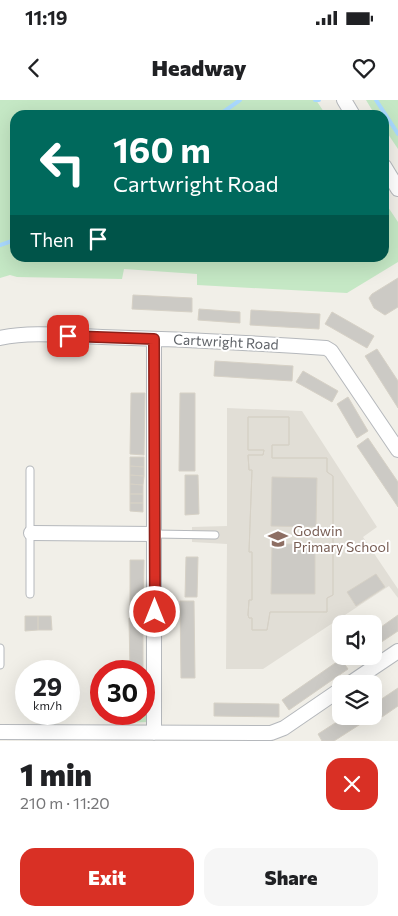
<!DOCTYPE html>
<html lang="en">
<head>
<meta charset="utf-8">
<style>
	body { margin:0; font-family:Commissioner,sans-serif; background:#f6f6f6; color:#202124; height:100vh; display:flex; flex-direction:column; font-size:19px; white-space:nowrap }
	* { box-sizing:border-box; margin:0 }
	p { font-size:16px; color:#757577 }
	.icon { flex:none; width:28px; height:28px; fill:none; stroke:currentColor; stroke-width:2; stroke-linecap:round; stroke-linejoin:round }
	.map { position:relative; height:641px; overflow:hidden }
	.drawer { display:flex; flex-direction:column; background:#fff; flex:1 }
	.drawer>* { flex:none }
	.hud { position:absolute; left:10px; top:10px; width:379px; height:152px; border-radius:15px; box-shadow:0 5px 20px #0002; background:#00695c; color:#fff; overflow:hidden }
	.tools { position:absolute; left:332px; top:515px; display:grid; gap:10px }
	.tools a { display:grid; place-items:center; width:50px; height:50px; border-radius:10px; background:#fff; box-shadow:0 5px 20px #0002; font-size:25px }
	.speed { position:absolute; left:15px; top:560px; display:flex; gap:10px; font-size:25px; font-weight:700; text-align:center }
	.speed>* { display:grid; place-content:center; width:65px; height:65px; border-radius:50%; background:#fff; box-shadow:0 5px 20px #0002; line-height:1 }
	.speed small { font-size:12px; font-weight:400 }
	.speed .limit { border:8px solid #d22; background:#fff; color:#111 }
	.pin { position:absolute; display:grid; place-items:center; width:42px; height:42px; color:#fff; margin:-21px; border-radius:10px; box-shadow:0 2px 8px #0006 }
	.me { position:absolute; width:55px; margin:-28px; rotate:0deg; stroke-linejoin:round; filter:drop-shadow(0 0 4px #0008) }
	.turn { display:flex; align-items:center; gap:18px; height:105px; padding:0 20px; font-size:22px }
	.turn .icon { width:65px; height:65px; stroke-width:2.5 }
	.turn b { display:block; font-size:35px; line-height:42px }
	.then { display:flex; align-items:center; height:48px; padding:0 20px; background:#0003; gap:10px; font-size:19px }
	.round { display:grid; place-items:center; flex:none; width:52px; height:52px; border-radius:15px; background:#f6f6f6 }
	.head { display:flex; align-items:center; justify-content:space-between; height:85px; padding:0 20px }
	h1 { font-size:30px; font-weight:800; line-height:38px }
	.action { display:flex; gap:10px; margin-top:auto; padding:10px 20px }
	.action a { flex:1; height:58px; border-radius:15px; background:#d93025; color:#fff; font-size:20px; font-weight:800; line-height:58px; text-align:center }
	.action a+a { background:#f6f6f6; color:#202124 }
	.status { display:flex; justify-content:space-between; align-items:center; height:35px; padding:0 25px; background:#fff; direction:ltr }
	.status svg { height:14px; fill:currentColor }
	header { display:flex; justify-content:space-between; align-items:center; height:65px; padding:0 20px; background:#fff; font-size:22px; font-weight:800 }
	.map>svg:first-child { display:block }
</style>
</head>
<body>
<div class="status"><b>11:19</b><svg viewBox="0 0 49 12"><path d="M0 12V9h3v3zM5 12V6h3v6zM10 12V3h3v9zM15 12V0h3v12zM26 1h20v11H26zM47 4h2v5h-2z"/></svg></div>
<header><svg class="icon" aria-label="back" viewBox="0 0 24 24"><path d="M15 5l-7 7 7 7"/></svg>Headway<svg class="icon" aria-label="heart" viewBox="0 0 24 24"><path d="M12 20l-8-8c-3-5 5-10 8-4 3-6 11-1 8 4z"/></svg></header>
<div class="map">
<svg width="398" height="641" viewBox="0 0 398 641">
	<rect width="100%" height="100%" fill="#f1efe8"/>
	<path fill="#e1ded6" d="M227 308 302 311 377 427 363 437 398 489V498L389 486 263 569H226L227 444 192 442V427L227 426Z"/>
	<path fill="#c5e8c5" d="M0 0H316L326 15H15V158H384V101L398 122V162L347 193 197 185V174L124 169 122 179 17 177 10 175 0 178Z
		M366 0H398V49L384 28V15H375Z
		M146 586H153L149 622 115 623V614H144Z"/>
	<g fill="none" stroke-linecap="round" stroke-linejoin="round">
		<path stroke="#aadaff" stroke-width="4" d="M315 0H319
			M376 0 398 34
			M219 15 240 0
			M0 145 15 140"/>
	</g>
	<path fill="#cccac5" stroke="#d6d1c6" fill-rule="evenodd" d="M398 178V207L385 215 374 208 369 198 372 194Z
		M133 195 192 198V212L132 209Z
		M199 209 240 212V223L198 220Z
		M251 210 320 214 319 229 250 225Z
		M332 212 374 236 367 248 325 224Z
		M377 249 398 281V308L365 256Z
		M215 261 293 266 292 281 214 276Z
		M303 271 338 291 332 302 296 282Z
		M131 293H145L144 355 130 354Z
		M180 293H195V371H179Z
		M348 297 368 331 357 338 337 304Z
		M248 317H289V345H272V358H327V372L333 376V495L327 498V512H270L267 530H252V518H249L248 515 249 500H252V452H249L252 370H249L248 355H263L264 350H248ZM272 377 317 378 316 427 271 426ZM272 444H315V494H271Z
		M248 317H289V345H272V358H327V372L333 376V495L327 498V512H270L267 530H252V518H249L248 515 249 500H252V452H249L252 370H249L248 355H263L264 350H248Z
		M368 338 398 382V407L357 346Z
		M130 357H144V367L130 366Z
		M130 366 144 367V376L130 375Z
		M130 375 144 376 143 385 130 384Z
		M185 375H198L199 414 185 415Z
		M130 384 143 385V394H130Z
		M130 394H143V403H130Z
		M130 403H143V412L130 411Z
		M186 457H198L197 497H185Z
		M130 460H144L143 514H130Z
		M376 474 385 487 356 506 347 492Z
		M180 501H194L195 578H181Z
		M398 515V531L374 547V532Z
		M25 516H38V530L25 531Z
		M38 516H51L52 530H38Z
		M129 518H143V571H130Z
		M346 556H360L350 563Z
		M341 559 348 569 289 610 282 600Z
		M398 588V606L382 617 374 604Z
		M214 603 279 604V617L214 616Z
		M346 616H373L334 641H322L318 634Z"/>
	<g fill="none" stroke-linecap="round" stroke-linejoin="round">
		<defs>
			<path id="service" d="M30 370V494
				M155 434 215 435
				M0 565V548"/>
			<path id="minor" d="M344 0 353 15
				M384 66 398 89
				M0 238C32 231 69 236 102 237 177 239 252 243 326 248L331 251 398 350
				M31 433 155 434
				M349 584 398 551
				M0 632 271 633 284 628 341 589
				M154 633V239"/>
		</defs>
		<use href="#service" stroke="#b5b8bc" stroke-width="9"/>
		<use href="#minor" stroke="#b5b8bc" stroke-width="16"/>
		<use href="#service" stroke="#fff" stroke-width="7"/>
		<use href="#minor" stroke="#fff" stroke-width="14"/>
	</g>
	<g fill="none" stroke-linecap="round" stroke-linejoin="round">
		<defs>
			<path id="route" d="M68 236 154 239 155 512"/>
		</defs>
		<use href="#route" stroke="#8d1f18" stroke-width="12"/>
		<use href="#route" stroke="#d93025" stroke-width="9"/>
	</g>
	<defs>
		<symbol id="school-bare" viewBox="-9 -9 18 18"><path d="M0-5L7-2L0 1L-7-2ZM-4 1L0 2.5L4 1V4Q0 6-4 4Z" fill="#8d6e63" stroke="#fff" stroke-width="2.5" paint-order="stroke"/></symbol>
	</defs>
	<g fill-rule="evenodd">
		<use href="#school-bare" x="264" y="425" width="28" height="28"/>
	</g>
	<g text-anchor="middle" stroke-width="4" stroke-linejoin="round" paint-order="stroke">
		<g font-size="14" fill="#5f6368" stroke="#fff">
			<text transform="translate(226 242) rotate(3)" y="5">Cartwright Road</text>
		</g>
		<g font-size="14" fill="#785e54" stroke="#fff" text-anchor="start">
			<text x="293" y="436">Godwin<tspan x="293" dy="16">Primary School</tspan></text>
		</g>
	</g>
</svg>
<div class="tools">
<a><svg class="icon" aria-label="sound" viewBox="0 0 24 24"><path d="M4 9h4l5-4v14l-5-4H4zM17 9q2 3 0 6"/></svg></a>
<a><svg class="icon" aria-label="layers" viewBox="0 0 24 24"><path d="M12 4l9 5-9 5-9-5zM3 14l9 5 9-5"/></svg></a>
</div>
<div class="speed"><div>29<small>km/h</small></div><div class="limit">30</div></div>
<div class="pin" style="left:68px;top:236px;background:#d93025"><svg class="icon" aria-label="arrive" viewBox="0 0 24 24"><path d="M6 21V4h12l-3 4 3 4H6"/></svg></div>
<svg class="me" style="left:155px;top:512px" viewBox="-20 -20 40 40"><circle r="17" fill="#d93025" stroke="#fff" stroke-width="3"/><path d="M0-11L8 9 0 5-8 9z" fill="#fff"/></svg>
<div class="hud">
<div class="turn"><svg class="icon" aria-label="left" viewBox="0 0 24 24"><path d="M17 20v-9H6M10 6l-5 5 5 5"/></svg><div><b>160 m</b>Cartwright Road</div></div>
<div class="then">Then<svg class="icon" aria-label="arrive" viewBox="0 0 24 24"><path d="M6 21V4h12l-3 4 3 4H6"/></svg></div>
</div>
</div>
<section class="drawer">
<div class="head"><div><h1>1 min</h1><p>210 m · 11:20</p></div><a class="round" style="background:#d93025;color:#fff"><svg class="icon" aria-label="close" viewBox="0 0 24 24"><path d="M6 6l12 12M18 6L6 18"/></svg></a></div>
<div class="action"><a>Exit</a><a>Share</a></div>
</section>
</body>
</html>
